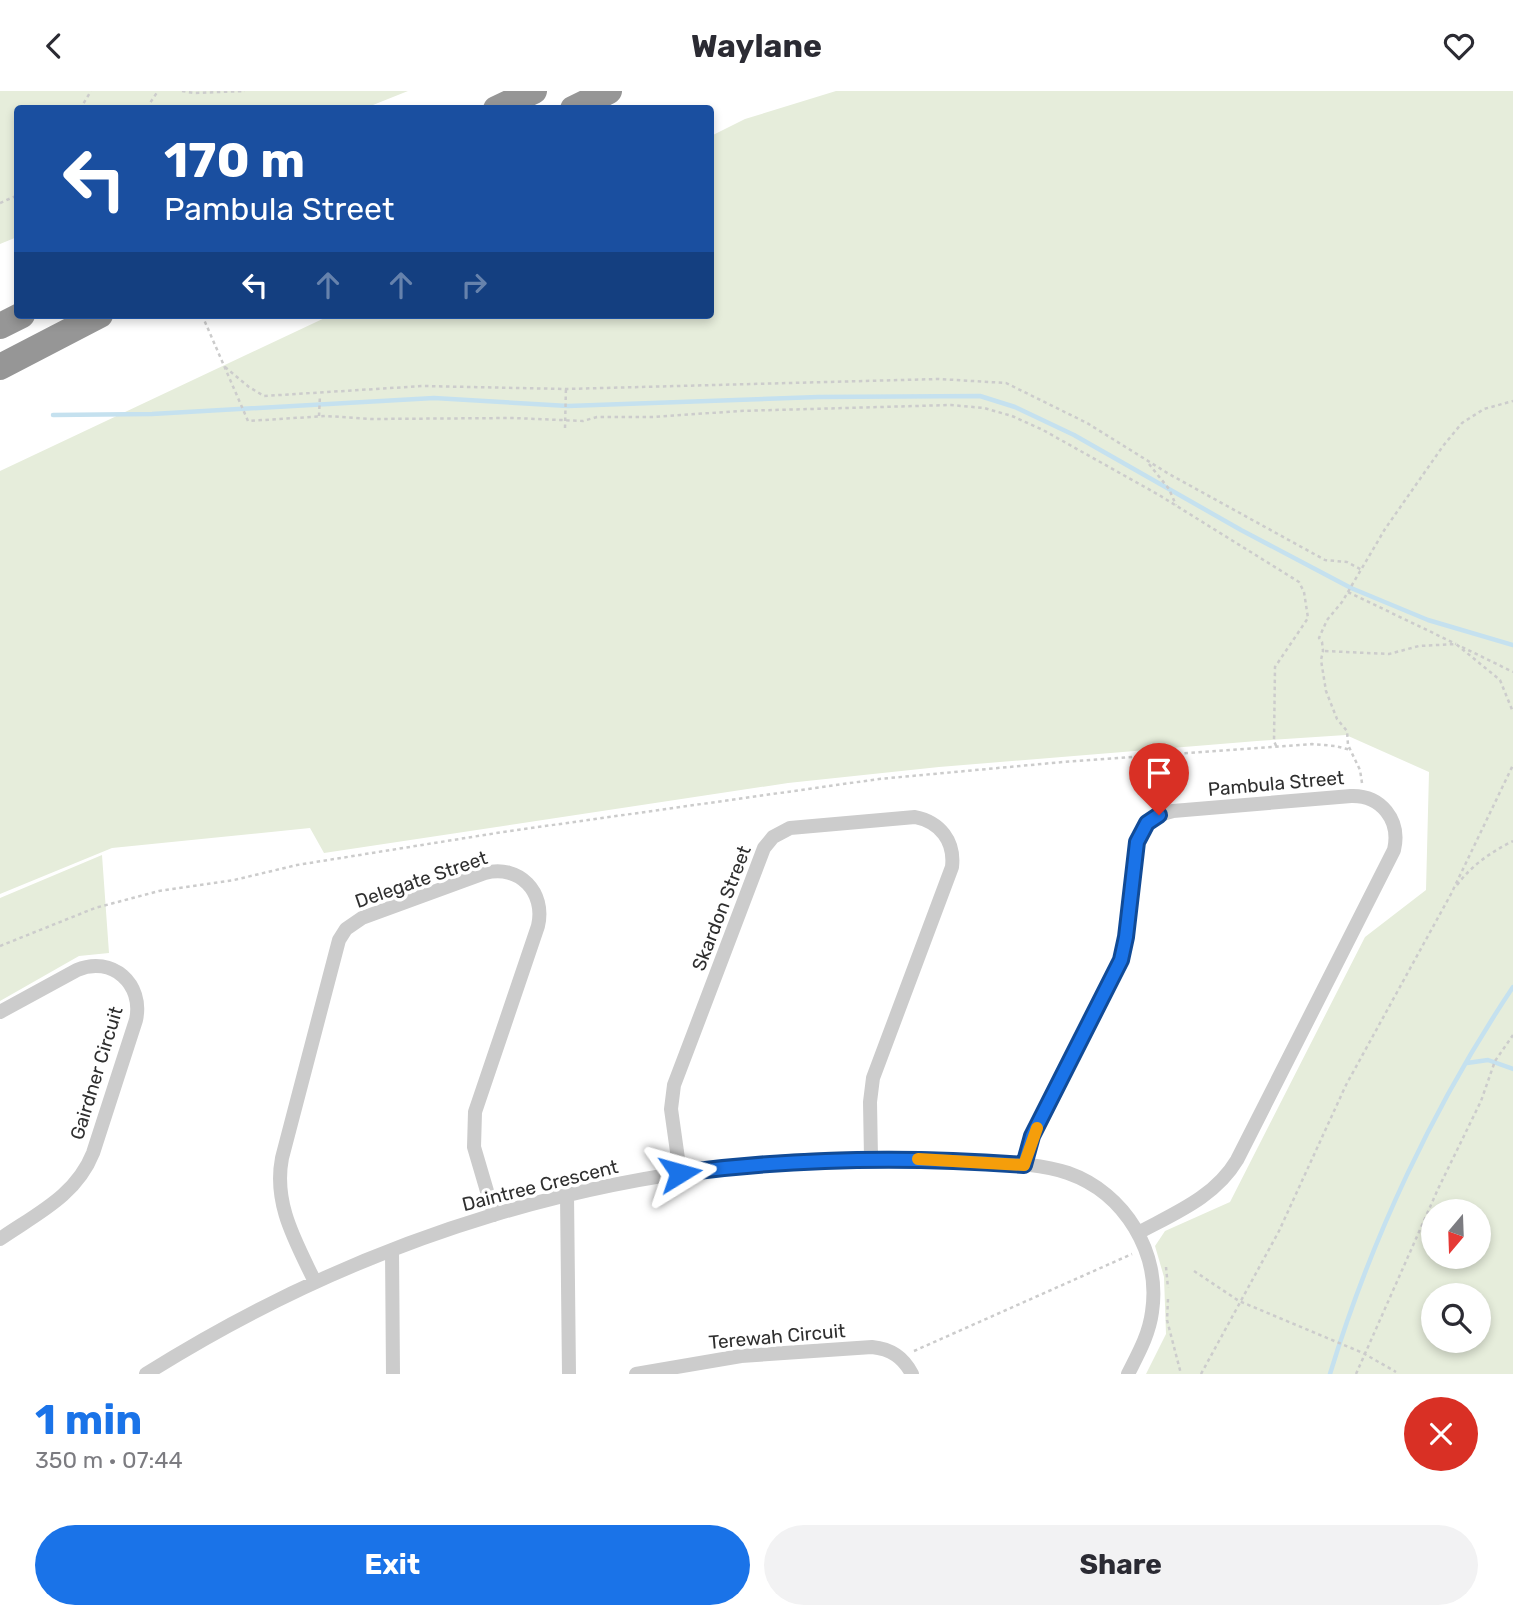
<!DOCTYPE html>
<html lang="en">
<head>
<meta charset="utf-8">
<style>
	body { margin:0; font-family:Rubik,sans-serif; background:#f2f2f3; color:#2b2b33; height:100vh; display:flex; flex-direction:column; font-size:26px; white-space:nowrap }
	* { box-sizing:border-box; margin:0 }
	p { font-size:23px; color:#7c7c81 }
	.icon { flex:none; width:38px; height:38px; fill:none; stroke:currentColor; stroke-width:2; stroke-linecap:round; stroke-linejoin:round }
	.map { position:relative; height:1283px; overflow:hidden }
	.panel { display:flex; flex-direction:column; background:#fff; flex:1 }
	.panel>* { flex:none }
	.top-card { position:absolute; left:14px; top:14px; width:700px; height:214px; border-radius:7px; box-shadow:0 4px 10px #0003; background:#1a4fa0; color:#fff; overflow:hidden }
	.needle { width:46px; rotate:199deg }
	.fabs { position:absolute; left:1421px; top:1108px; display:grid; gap:14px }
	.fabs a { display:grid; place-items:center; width:70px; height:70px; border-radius:50%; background:#fff; box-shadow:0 4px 10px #0003; font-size:35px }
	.pin { position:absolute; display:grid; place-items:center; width:60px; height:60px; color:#fff; margin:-72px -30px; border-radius:50% 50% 50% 0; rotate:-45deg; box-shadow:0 0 7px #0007 }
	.pin .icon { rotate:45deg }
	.me { position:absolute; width:77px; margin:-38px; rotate:82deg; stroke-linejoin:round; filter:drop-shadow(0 0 5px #0008) }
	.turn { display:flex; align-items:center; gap:24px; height:147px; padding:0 35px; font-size:32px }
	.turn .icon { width:91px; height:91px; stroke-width:2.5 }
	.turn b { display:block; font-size:49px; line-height:60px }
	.lanes { display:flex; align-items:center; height:66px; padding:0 35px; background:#0003; justify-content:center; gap:35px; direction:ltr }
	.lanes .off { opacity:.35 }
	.round { display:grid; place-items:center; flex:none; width:74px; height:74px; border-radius:37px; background:#f2f2f3 }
	.overview { display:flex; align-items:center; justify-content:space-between; height:119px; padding:0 35px }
	h1 { font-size:42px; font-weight:700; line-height:52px; color:#1a73e8 }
	.button { display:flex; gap:14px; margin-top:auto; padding:14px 35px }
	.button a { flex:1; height:80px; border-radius:42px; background:#1a73e8; color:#fff; font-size:28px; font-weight:700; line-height:80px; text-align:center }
	.button a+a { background:#f2f2f3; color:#2b2b33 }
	header { display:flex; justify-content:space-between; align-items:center; height:91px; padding:0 35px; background:#fff; font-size:32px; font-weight:700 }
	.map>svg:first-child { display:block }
</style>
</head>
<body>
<header><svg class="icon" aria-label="back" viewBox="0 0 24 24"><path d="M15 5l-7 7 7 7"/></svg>Waylane<svg class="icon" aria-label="heart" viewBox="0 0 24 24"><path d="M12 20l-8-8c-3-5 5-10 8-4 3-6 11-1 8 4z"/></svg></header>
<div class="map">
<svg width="1513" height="1283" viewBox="0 0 1513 1283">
	<rect width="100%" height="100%" fill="#fff"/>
	<path fill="#e6eddb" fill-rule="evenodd" d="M0 0H408L363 18H18L17 146 0 153Z
		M836 0H1513V1283H1146L1166 1243 1164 1186 1155 1155 1165 1140 1230 1111 1365 846 1426 799 1429 681 1346 644 1257 650 939 676 788 692 324 762 310 737 112 757 0 803V380L331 224H710L711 45 745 28ZM1479 1120V1166H1433V1120ZM1433 1204H1479V1250H1433Z
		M102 764 109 862 79 865 0 910V807Z"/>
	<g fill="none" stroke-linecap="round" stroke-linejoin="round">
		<path stroke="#c5e1ef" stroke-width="4.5" d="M53 324 152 323 434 307 568 315 818 306 980 305 1015 316 1074 344 1241 439 1351 497 1428 529 1513 554
			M1467 972 1488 969 1513 978
			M1330 1283C1371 1148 1434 1014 1513 896"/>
		<path stroke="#ccc" stroke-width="2.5" stroke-dasharray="3.5 3.5" stroke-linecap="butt" d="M182 0 194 2 245 0
			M80 18 91 0
			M150 18V12L158 0
			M0 112 18 104
			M202 224 248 330 326 325 371 328 514 327 583 330 597 326H654L739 320 951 314 984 317 1012 325 1043 339 1159 404 1299 491 1304 501 1308 527 1275 576 1274 650 1277 657
			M225 276 249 296 264 305 423 295 566 298 939 288 1006 292 1087 332 1169 383 1325 469 1347 471 1362 479
			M319 325 320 304
			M565 337 566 295
			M1149 373 1169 398 1176 414
			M1348 501 1456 553
			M1462 556 1513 581
			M1325 560 1389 563 1419 555 1456 553 1500 589 1513 621
			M1362 692 1360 679 1348 654 1347 640 1337 628 1326 600 1321 569 1323 560 1322 551 1319 547 1327 529 1342 511 1385 438 1443 355 1462 332 1484 318 1513 310
			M1457 794C1472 774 1491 761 1513 750
			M0 855 95 817 159 800 234 789 297 774 503 741 879 688 1063 671 1312 653 1335 655 1351 659
			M1166 1176 1168 1197
			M1194 1180 1239 1210 1363 1262 1396 1281
			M1168 1208 1167 1229 1181 1283
			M914 1260 1132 1163
			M1201 1283 1279 1140 1346 994 1451 803 1513 674
			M1356 1283 1438 1098 1481 1010 1495 970 1513 944"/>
		<path stroke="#ccc" stroke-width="14" d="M0 921 77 879C112 864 144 893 136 929L93 1062C76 1105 36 1123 0 1148
			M1024 1074 1032 1045 1121 869 1126 846 1135 758C1139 737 1152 724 1173 720L1351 705C1381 704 1401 729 1394 759L1237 1069C1215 1106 1175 1122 1138 1142
			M680 1082 671 1018 674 994 764 757 773 746 790 737 915 726C940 731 955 750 952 776L873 987 870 1011 871 1067
			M567 1104 569 1283
			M392 1159 393 1283
			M315 1191C296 1151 273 1113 282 1067L339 849 346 838 362 827 485 782C519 773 546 801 538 835L475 1021 474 1056 494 1124
			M146 1283C254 1215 370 1161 493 1124 643 1079 803 1060 960 1069 995 1072 1035 1071 1068 1082 1125 1102 1161 1162 1152 1221 1149 1244 1138 1263 1128 1283
			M636 1283 741 1265 872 1256C891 1258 903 1266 912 1283"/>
		<path stroke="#969696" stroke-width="26" d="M496 18 534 0
			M573 18 609 0
			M0 235 22 224
			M0 276 100 224"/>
	</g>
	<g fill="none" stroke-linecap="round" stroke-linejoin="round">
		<defs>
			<path id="route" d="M680 1082C796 1067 908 1065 1024 1074L1032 1045 1121 869 1126 846 1137 751 1147 732 1159 724"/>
		</defs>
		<use href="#route" stroke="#114b97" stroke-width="18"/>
		<use href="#route" stroke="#1a73e8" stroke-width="12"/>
		<path stroke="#f59e0b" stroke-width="12" d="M918 1068 1024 1074 1037 1037"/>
	</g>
	<g text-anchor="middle" stroke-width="7" stroke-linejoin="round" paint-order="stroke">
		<g font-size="19" fill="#2f2f2f" stroke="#fff">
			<text transform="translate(1276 692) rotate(-5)" y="7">Pambula Street</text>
			<text transform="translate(421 788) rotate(-19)" y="7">Delegate Street</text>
			<text transform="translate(721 817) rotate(-69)" y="7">Skardon Street</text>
			<text transform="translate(96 982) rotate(-73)" y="7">Gairdner Circuit</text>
			<text transform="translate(540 1094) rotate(-14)" y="7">Daintree Crescent</text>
			<text transform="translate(777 1245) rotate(-5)" y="7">Terewah Circuit</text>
		</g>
	</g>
</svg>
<div class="fabs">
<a><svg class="needle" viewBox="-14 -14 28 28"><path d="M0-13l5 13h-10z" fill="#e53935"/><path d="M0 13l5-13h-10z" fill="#7c7c81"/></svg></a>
<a><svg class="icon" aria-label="search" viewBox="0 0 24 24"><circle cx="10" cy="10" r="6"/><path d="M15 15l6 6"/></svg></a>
</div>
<div class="pin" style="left:1159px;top:724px;background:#d93025"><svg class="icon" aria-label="arrive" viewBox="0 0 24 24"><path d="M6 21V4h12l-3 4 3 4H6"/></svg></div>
<svg class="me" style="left:680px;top:1082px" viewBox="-20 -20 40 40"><path d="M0-17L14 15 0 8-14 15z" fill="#1a73e8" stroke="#fff" stroke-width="4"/></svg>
<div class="top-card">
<div class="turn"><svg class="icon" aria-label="left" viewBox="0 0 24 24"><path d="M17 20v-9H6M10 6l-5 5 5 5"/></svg><div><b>170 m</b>Pambula Street</div></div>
<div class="lanes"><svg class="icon" aria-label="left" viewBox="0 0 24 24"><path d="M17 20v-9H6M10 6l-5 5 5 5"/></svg><svg class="icon off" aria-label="ahead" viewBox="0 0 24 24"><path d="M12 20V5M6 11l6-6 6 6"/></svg><svg class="icon off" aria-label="ahead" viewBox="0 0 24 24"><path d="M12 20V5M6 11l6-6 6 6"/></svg><svg class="icon off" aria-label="right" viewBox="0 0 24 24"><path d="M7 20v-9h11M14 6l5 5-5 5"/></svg></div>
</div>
</div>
<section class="panel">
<div class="overview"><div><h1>1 min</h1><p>350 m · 07:44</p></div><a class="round" style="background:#d93025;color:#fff"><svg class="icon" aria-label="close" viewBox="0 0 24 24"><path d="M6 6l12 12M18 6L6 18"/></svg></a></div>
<div class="button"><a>Exit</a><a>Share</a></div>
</section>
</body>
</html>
